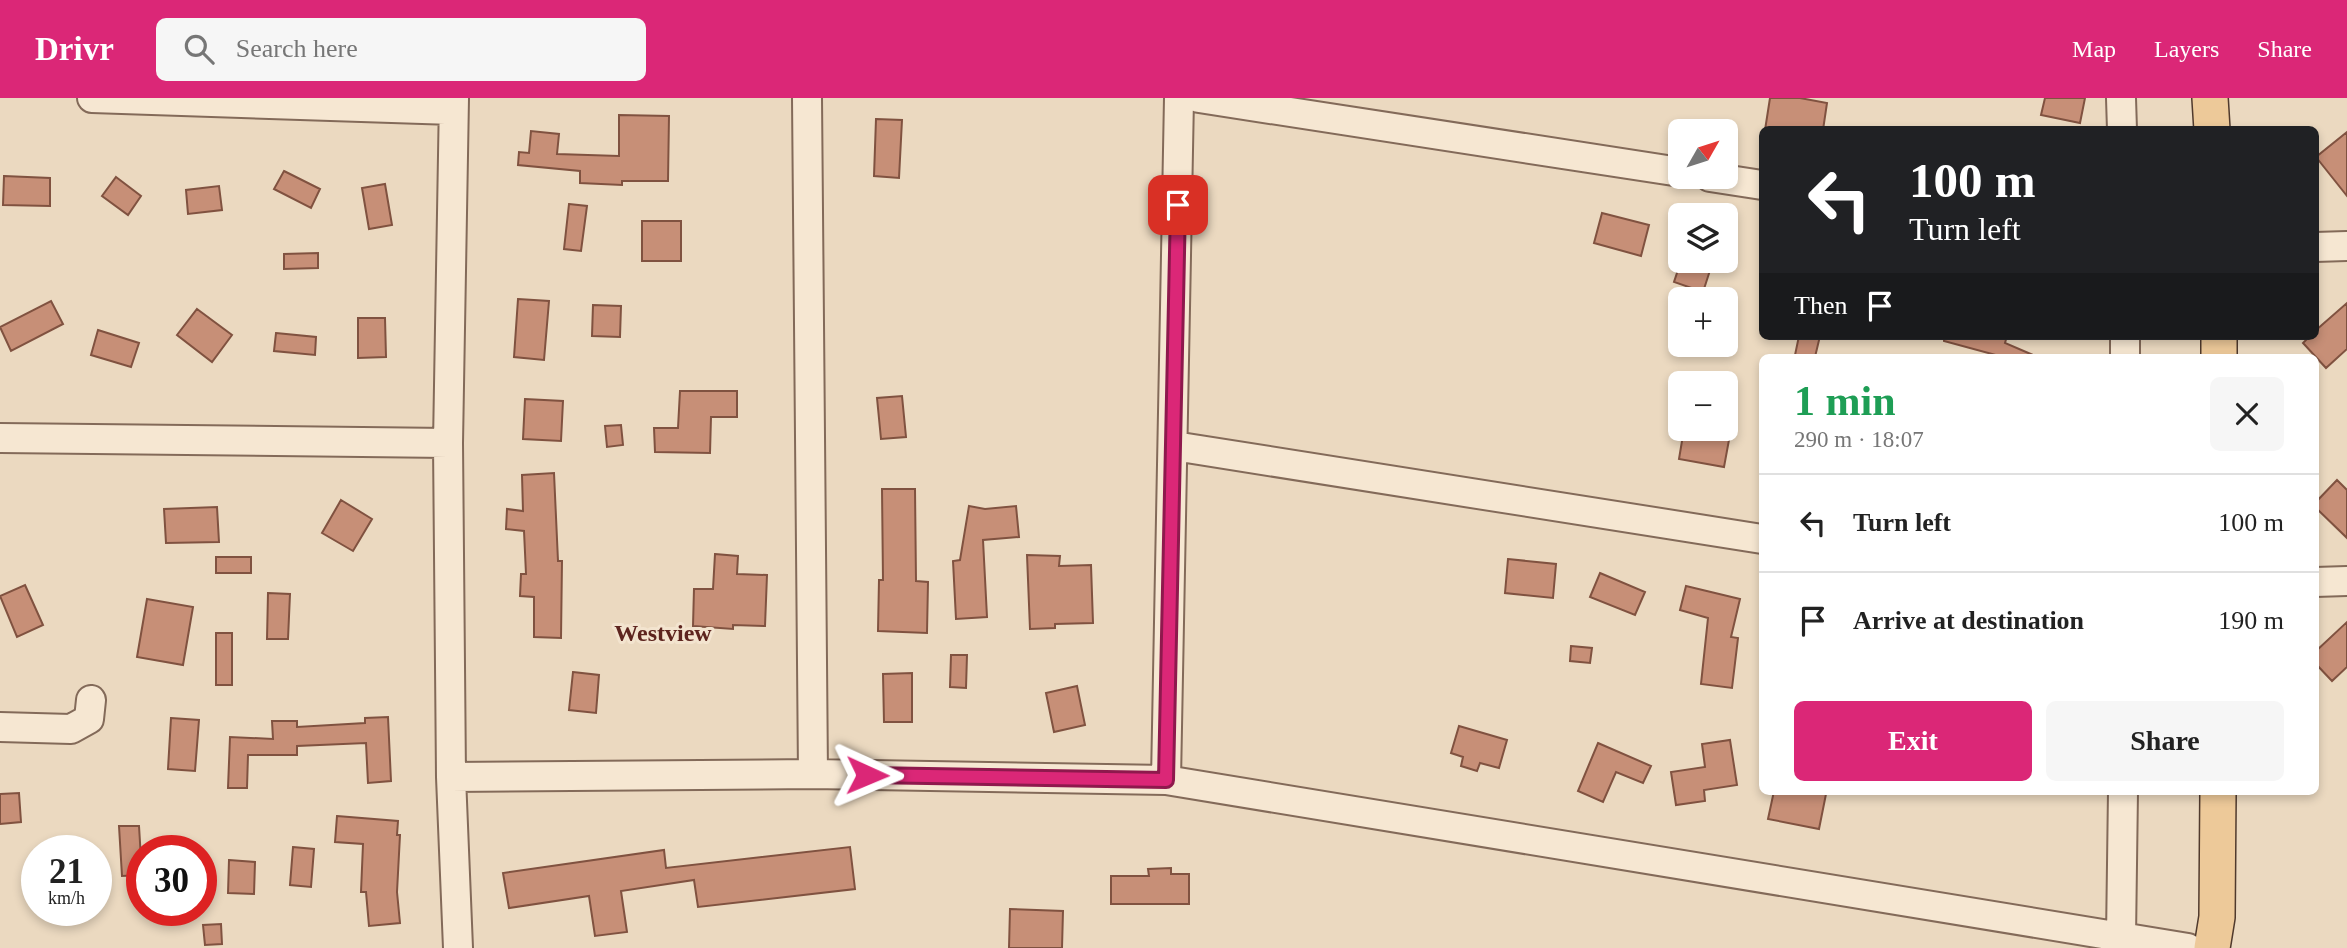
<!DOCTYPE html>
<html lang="en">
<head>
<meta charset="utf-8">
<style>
	body { margin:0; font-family:"Times New Roman",serif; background:#f6f6f6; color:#222; height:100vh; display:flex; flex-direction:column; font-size:26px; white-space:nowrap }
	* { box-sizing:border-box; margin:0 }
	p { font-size:23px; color:#767676 }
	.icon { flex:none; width:38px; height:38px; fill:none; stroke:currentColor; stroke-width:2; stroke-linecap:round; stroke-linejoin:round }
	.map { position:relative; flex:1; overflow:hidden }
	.details { position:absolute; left:1759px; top:256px; width:560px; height:441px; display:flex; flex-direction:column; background:#fff; border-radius:10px; box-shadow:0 4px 10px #0003 }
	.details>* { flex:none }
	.hud { position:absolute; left:1759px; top:28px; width:560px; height:214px; border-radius:10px; box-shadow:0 4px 10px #0003; background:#202124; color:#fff; overflow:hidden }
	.needle { width:46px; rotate:51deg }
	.tools { position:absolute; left:1668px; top:21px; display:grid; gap:14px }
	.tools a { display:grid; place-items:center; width:70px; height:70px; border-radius:10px; background:#fff; box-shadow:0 4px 10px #0003; font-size:35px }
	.speed { position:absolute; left:21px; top:737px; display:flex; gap:14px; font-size:35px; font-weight:700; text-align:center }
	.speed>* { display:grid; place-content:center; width:91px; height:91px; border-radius:50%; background:#fff; box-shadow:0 4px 10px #0003; line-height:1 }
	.speed small { font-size:18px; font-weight:400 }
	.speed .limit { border:10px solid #d22; background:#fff; color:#111 }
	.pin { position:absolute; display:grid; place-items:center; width:60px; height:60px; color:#fff; margin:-30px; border-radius:14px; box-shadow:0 4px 10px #0006 }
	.me { position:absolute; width:77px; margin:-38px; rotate:91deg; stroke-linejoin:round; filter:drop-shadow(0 0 5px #0008) }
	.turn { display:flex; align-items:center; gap:24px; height:147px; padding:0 35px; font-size:32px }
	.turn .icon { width:91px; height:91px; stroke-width:2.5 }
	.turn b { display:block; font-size:49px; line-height:60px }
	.then { display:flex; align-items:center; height:66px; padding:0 35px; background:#0003; gap:14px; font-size:26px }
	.round { display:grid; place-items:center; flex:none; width:74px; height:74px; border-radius:10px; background:#f6f6f6 }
	.headline { display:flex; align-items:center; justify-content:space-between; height:119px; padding:0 35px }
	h1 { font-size:42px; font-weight:700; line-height:52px; color:#1e9e55 }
	.action { display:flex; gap:14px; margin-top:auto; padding:14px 35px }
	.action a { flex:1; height:80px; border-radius:10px; background:#db2777; color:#fff; font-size:28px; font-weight:700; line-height:80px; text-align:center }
	.action a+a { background:#f6f6f6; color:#222 }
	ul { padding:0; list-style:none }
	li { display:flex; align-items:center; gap:21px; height:98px; padding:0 35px; border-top:2px solid #e0e0e0 }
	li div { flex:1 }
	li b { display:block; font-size:26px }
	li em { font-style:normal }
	header { display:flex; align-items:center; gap:42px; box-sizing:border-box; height:98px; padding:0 35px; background:#db2777; color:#fff }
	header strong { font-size:33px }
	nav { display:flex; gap:38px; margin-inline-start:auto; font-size:24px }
	.search { width:490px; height:63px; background:#f6f6f6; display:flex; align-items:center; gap:18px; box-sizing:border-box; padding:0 24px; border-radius:10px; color:#767676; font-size:26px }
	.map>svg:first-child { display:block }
</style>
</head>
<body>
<header>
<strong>Drivr</strong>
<div class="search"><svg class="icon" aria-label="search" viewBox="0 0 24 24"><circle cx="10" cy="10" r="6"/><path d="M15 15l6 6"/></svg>Search here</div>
<nav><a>Map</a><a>Layers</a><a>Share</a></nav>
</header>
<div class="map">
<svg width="2347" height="850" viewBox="0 0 2347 850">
	<rect width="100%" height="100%" fill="#ebd9c0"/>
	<path fill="#c78f77" stroke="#805240" stroke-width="2" d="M1770 0H1800L1827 5 1823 32H1765Z
		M2045 0H2085L2080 25 2041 17Z
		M619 17 669 18 668 83H622V87L580 85V73L518 67 519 54 529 55 531 33 559 36 557 56 619 58Z
		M876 21 902 22 899 80 874 78Z
		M2347 34V98L2316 59Z
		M284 73 320 91 311 110 274 91Z
		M4 78 50 80V108L3 107Z
		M116 79 141 98 128 117 102 98Z
		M385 86 392 127 369 131 362 90Z
		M219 88 222 112 188 116 186 92Z
		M569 106 587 108 581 153 564 151Z
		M1602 115 1649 127 1641 158 1594 145Z
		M642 123H681V163H642Z
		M318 155V170L284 171V156Z
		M1681 163H1713L1703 194 1674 184Z
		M518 201 549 203 544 262 514 259Z
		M51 203 63 226 11 253 0 229Z
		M2347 205V251L2326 270 2303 245 2310 238H2315V233Z
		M593 207 621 208 620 239 592 238Z
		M197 211 232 237 212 264 177 237Z
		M358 220H385L386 259 358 260Z
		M98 232 139 245 131 269 91 257Z
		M276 235 316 239 315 257 274 253Z
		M1799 238H1820L1815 259 1795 257Z
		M1944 238H2007L2005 245 2033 257 2032 259H2003L1944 243Z
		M680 293H737V319H711L710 355 655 354 654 330H678Z
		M902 298 906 339 881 341 877 300Z
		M525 301 563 303 561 343 523 341Z
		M621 327 623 347 607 349 605 328Z
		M1684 331H1731L1724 369 1679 361Z
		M554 375 558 463H562L561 540 534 539V499L520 498 521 476H526L524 433 506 431 507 411 523 413 522 377Z
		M2337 382 2347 392V440L2315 409V405Z
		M882 391H915L916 483 928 484 927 535 878 533 879 482H883Z
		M341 402 372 421 353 453 322 435Z
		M969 408 985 411 1016 408 1019 439 983 442 987 519 956 521 953 463 960 462Z
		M217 409 219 444 166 445 164 411Z
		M715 456 738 458 737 476 767 477 765 528 733 527V531L693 528 694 491H713Z
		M1027 457 1060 458 1059 468 1091 467 1093 525 1055 526V530L1030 531Z
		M216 459H251V475H216Z
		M1508 461 1556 466 1553 500 1505 495Z
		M1600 475 1645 494 1635 517 1590 499Z
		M25 487 43 527 17 539 0 498Z
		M1686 488 1740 501 1731 539 1738 540 1732 590 1701 586 1708 520 1680 512Z
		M268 495 290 496 288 541H267Z
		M147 501 193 509 183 567 137 559Z
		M2347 524V569L2332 583 2315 565V554Z
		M216 535H232V587H216Z
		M1571 548 1592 550 1590 565 1570 563Z
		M951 557H967L966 590 950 589Z
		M573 574 599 577 596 615 569 612Z
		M912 575V624H884L883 576Z
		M1077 588 1085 627 1054 634 1046 595Z
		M388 619 391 683 368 685 366 645 297 648V657H248L247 690H228L230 639 273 641 272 623H297V629L365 625V620Z
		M171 620 199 622 195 673 168 671Z
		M1459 628 1507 642 1499 670 1480 665 1477 673 1461 668 1463 659 1451 655Z
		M1730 642 1737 687 1704 692 1705 703 1676 707 1671 674 1705 669 1702 646Z
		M1598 645 1651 668 1643 685 1616 674 1603 704 1578 693Z
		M1774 693H1809L1826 696 1819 731 1768 721Z
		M19 695 21 724 0 726V696Z
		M337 718 398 723 397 737H400L397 794 400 825 369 828 366 794H361L363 746 335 744Z
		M119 728H139L142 777 122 778Z
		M293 749 314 751 311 789 290 787Z
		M850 749 855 791 698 809 694 782 621 793 627 834 595 838 589 798 509 810 503 775 664 752 666 770Z
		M229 762 255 764 254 796 228 795Z
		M1171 770V776H1189V806H1111V778H1149L1148 771Z
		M1010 811 1063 813 1062 850H1009Z
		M221 826 222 846 205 847 203 827Z"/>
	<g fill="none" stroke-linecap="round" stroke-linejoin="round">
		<defs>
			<path id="minor" d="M92 0 453 12
				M454 0 448 345 451 679 458 850
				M807 0 813 676
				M1199 0 1680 74
				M2121 0 2122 32
				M1710 79 1762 87
				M2315 149 2347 148
				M2125 238V259
				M0 340 448 345
				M1174 348 1762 441
				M2315 484 2347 483
				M0 629 71 631 89 621 91 602
				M451 679 813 676 1166 682 2188 850
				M1166 682 1179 0
				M2121 839 2123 693"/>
			<path id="major" d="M2210 0 2212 32
				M2219 238V259
				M2212 850 2217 819 2218 693"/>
		</defs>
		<use href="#minor" stroke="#836a59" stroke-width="32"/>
		<use href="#major" stroke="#503a2d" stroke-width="38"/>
		<use href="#minor" stroke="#f6e7d2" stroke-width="28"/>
		<use href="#major" stroke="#edc999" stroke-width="35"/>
	</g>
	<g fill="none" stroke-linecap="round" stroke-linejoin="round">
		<defs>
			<path id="route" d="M867 677 1166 682 1178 107"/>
		</defs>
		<use href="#route" stroke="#8e194d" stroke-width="18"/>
		<use href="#route" stroke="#db2777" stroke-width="12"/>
	</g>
	<g text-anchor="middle" stroke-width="6" stroke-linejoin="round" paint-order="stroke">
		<g font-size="24" font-weight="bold" fill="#5d241e" stroke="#f3e4cf">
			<text x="663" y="543">Westview</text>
		</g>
	</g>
</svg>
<div class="tools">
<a><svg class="needle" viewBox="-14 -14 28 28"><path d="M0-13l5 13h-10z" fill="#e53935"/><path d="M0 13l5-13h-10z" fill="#767676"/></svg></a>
<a><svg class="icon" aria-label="layers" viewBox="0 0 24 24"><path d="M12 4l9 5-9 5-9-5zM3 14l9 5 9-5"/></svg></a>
<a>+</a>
<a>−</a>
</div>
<div class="speed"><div>21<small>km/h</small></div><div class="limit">30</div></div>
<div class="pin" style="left:1178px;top:107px;background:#d93025"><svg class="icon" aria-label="arrive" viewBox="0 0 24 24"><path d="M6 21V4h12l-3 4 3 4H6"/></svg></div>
<svg class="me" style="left:867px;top:677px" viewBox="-20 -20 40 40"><path d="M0-17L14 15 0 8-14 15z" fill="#db2777" stroke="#fff" stroke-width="4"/></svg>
<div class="hud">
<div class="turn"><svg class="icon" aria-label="left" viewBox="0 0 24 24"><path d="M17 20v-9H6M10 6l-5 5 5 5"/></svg><div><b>100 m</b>Turn left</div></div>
<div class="then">Then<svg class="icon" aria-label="arrive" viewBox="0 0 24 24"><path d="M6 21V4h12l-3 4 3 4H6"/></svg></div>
</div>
<section class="details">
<div class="headline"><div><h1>1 min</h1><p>290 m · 18:07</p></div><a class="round"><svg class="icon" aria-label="close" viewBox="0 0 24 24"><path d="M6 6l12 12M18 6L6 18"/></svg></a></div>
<ul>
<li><svg class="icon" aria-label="left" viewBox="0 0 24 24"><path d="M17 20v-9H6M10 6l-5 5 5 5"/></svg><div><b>Turn left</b></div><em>100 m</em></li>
<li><svg class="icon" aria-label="arrive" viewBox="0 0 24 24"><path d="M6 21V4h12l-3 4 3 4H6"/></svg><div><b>Arrive at destination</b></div><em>190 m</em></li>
</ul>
<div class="action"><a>Exit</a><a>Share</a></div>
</section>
</div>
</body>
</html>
